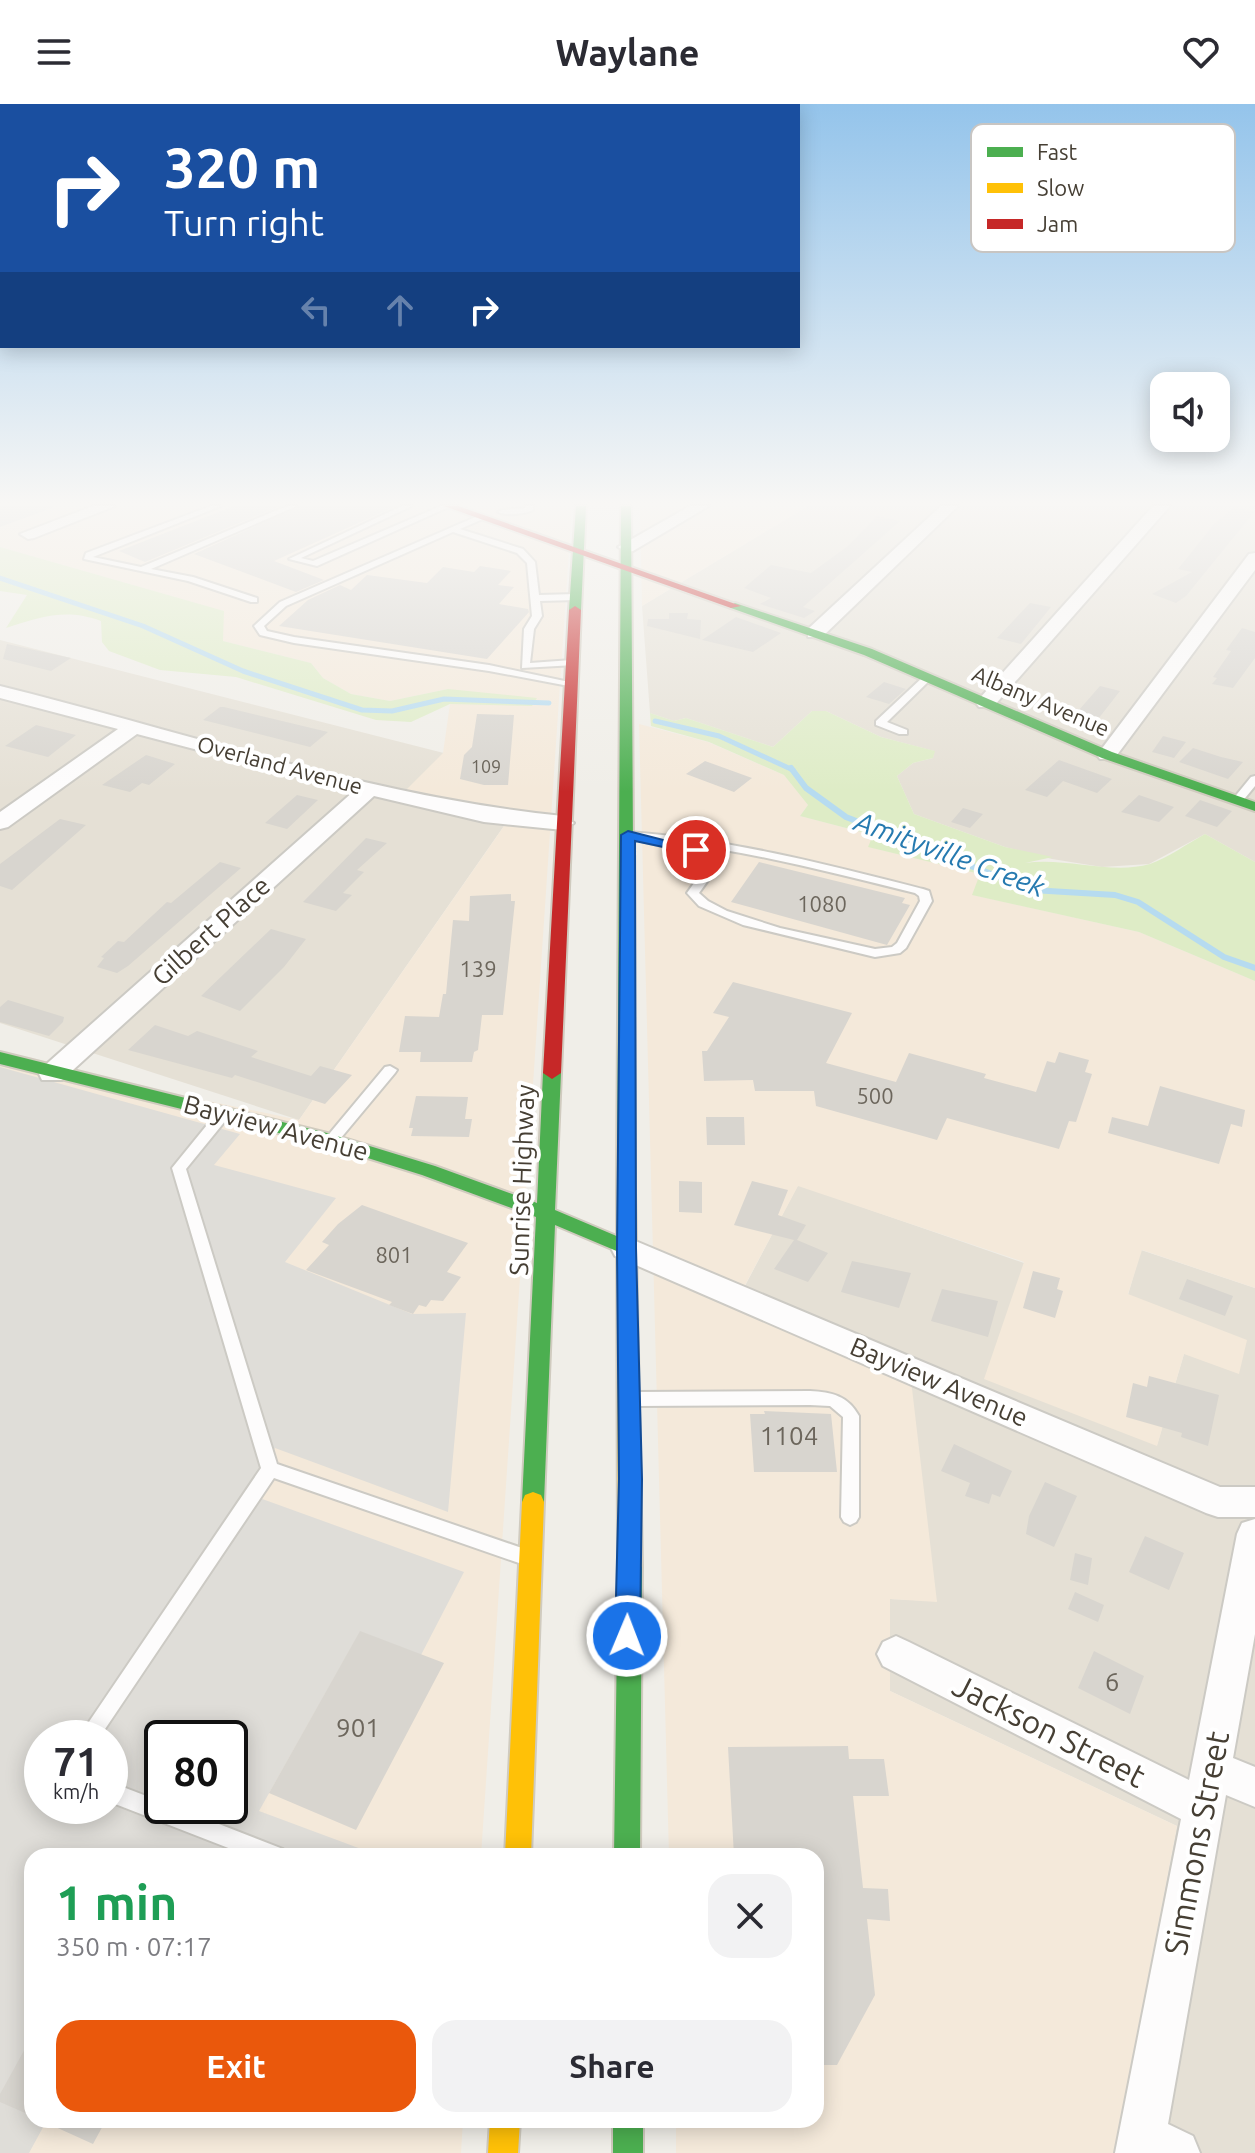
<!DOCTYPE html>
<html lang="en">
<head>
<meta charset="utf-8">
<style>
	body { margin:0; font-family:Ubuntu,sans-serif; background:#f2f2f3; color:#2b2b33; height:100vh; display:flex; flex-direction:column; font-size:30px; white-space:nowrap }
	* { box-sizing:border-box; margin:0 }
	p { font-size:26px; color:#7c7c81 }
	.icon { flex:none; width:44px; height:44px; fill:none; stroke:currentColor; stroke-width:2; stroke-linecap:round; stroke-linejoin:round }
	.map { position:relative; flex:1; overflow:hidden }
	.sheet { position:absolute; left:24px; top:1744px; width:800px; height:280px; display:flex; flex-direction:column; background:#fff; border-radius:24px; box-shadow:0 4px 20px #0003 }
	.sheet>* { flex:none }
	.banner { position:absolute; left:0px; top:0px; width:800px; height:244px; box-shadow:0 4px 20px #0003; background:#1a4fa0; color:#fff; overflow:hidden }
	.buttons { position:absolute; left:1150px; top:268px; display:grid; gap:16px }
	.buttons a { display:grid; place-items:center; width:80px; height:80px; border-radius:16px; background:#fff; box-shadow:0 4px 20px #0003; font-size:40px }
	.speed { position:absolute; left:24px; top:1616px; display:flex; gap:16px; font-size:40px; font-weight:700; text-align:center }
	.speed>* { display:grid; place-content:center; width:104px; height:104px; border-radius:50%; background:#fff; box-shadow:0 4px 20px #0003; line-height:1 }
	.speed small { font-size:20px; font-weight:400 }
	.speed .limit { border:4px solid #111; border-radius:12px; background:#fff; color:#111 }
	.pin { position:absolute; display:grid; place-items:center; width:68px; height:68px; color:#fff; margin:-34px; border:4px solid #fff; border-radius:50%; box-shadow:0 2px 8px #0007 }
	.me { position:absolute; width:88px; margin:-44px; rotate:1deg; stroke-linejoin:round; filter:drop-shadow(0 0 6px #0008) }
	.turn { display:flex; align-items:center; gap:28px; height:168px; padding:0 32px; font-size:36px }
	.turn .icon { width:104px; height:104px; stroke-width:2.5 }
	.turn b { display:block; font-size:56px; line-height:68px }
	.lanes { display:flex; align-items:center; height:76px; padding:0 32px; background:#0003; justify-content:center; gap:40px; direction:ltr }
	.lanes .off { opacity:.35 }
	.round { display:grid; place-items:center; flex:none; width:84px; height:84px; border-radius:24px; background:#f2f2f3 }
	.overview { display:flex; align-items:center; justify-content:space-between; height:136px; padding:0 32px }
	h1 { font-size:48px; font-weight:700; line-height:60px; color:#1e9e55 }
	.button { display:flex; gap:16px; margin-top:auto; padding:16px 32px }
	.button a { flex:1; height:92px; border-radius:24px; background:#ea580c; color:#fff; font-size:32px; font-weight:700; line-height:92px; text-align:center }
	.button a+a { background:#f2f2f3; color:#2b2b33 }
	header { display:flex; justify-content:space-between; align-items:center; height:104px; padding:0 32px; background:#fff; font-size:36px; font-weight:700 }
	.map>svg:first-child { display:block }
</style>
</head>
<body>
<header><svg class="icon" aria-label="menu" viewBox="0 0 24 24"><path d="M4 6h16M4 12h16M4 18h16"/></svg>Waylane<svg class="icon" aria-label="heart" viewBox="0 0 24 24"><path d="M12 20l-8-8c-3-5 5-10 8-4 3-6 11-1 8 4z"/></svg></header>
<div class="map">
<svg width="1255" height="2049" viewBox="0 0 1255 2049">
	<rect width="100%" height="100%" fill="#f0eee8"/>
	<path fill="#e5e0d5" d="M808 402H1255V758L1205 730 1149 760 1102 763 1052 755 1005 743 914 710 897 672 913 659 933 654 934 647 881 633 826 607H812L773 643 686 614 674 617 650 609 642 502Z
		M0 536 538 673 299 1016 0 919Z
		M798 1081 1024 1159 1157 1341 1184 1250 1128 1191 1141 1146 1255 1184V2049H1115L1177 1722 890 1587V1495L937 1497 736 1199Z"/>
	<path fill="#f4e9da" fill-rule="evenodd" d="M0 402H572L481 1752H32V2016H463L461 2049H0V948L64 967 299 1016 511 712 403 689 443 649 450 600 531 601 448 585 390 597 351 590 323 574 311 559 223 537V507L0 443ZM42 1634H110V1702H42ZM162 1634H230V1702H162Z
		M640 402H808L642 502Z
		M639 620 708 638 784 671 808 701 800 712 873 731 869 743 981 770 973 791 1139 828 1255 877V1184L1142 1146 1128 1190 1247 1236 1239 1270 1184 1250 1157 1342 984 1275 1024 1158 798 1082 736 1198 911 1276 937 1498 890 1495V1587L1177 1722 1115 2049H676V2016H816V1752H669Z"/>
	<path fill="#deecc6" d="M0 443 224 507 223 537 311 559 323 574 351 590 390 597 448 585 537 594 532 602 450 600 411 618 376 616 236 573 160 566 109 547 102 538 101 517C66 504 41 513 6 524L27 491 0 487Z
		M812 607H826L881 633 935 647 933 654 913 659 897 672 914 710 1005 743 1053 753 1025 759C1066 753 1111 771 1150 760 1168 754 1188 739 1205 730L1255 758V877L1139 828 972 791 980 770 868 743 873 731 800 712 808 701 784 671 709 638 651 622 650 609 674 617 686 614 773 643Z"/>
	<path fill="#dfddd8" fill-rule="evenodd" d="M0 963 240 1030 214 1061 336 1094 285 1158 412 1210 466 1209 448 1408 275 1344 243 1388 464 1468 421 1551 360 1528 259 1707 380 1752H32V2016H47L29 2049H0ZM42 1634H110V1702H42ZM162 1634H230V1702H162Z"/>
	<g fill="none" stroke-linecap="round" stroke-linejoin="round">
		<path stroke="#b6dbf0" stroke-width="5" d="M0 474 143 522 243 567 362 606 392 607 444 595 549 599
			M655 617 719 632 793 666"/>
		<path stroke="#b6dbf0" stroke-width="6" d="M791 664 806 684 846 713 1032 786 1115 791 1138 798 1224 853 1255 864"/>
	</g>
	<path fill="#d8d5cf" d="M0 402H52V404L0 423Z
		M234 402H280L145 458 119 447Z
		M300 402H396L274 457 324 476 296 488 194 450Z
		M1234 403 1255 407 1186 492 1176 499 1152 490 1192 468 1178 465 1215 419Z
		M877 412 900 417 803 503 815 507 804 514 760 500 771 494 744 484 771 461 811 469 848 442Z
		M480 462 511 467 498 481 514 483 499 500 528 505 529 508 487 555 279 522 308 496 340 481 351 486 367 471 427 479 443 463 474 468Z
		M1030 499 1051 503 1021 540 997 534Z
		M669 509H688L687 515 701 516 700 535 647 522 648 515H669Z
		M736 513 781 529 753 548 702 536Z
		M1242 524 1255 528V554L1233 584 1212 580 1217 574 1213 573 1231 547 1226 546Z
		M7 540 71 554 51 567 3 555Z
		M884 578 906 585 889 600 866 593Z
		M1100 582 1120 587 1095 619 1071 615Z
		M220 603H224L328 628 310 643 203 616Z
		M477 610 514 611 508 681H484L460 675 464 651 472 643Z
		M36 621 76 631 48 653 5 642Z
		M1163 632 1186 638 1174 654 1152 648Z
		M1193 644 1221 653 1243 658 1228 675 1179 658Z
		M146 651 175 660 149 681 142 679 130 688 102 681Z
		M1059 656 1112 675 1097 689 1063 677 1047 693 1025 686Z
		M705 657 752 674 734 688 686 670Z
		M297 691 318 696 287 725 265 719Z
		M1139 691 1174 703 1159 718 1121 708Z
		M1200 696 1226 705 1232 707 1217 723 1185 712Z
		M963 704 983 710 970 724 951 718Z
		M60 715 86 721 12 786 0 782V760Z
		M366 734 387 739 357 766 364 768 343 789 352 791 336 807 303 798Z
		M220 758 241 764 128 862 117 869 97 863 104 854 101 853 118 837 124 838 167 798 171 799Z
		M759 758 905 794 902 799 910 801 887 841 731 798Z
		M511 790V797H515L503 911H482L478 946 474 948 472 958H420L421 948H399L405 912 439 913 443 890H446L453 816 469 817 470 792Z
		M271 825 306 835 284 863 240 907 201 892Z
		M733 878 852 909 826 959 896 978 909 949 986 970 984 974 1036 988 1047 957 1055 959 1059 948 1089 956 1085 968 1092 970 1076 1018 1069 1017 1059 1045 947 1014 937 1036 816 1002 814 987H755L753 976 704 977 702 947H707L729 913 713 909Z
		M8 896 64 913 63 918 49 932 0 918V903Z
		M155 921 188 932 197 927 258 947 251 953 311 972 320 962 352 971 325 1000 235 971 232 974 128 946Z
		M1160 982 1245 1006 1242 1023 1231 1020 1219 1060 1108 1029 1112 1013 1148 1022Z
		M416 992 468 993 465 1015H472L469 1033 411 1032 413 1024H409Z
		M706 1013H744L745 1041H707Z
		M679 1077 702 1078V1109L679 1108Z
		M752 1077 788 1086 778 1111 806 1121 797 1136 828 1149 808 1178 774 1165 794 1136 734 1121Z
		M362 1101 468 1139 447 1168 461 1173 443 1197 431 1196 426 1203 419 1201 413 1210 389 1201 392 1198 306 1166 329 1141 322 1138 338 1120Z
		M852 1157 911 1169 899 1204 841 1188Z
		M1033 1167 1060 1174 1057 1185 1063 1187 1055 1214 1023 1204Z
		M1187 1175 1233 1192 1225 1212 1179 1195Z
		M942 1185 998 1197 988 1233 931 1217Z
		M1149 1272 1219 1291 1208 1342 1181 1333 1182 1329 1126 1313 1133 1279 1147 1283Z
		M764 1307 831 1310 837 1368H754L750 1310H765Z
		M954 1340 1012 1367 1000 1393 992 1390 989 1400 965 1392 970 1379 941 1367Z
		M1045 1378 1077 1392 1054 1443 1026 1430 1029 1412Z
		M1145 1432 1184 1449 1169 1486 1129 1468Z
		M1075 1449 1092 1454 1088 1481 1070 1476Z
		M1075 1488 1104 1501 1098 1518 1068 1505Z
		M360 1527 444 1559 356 1726 269 1689Z
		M1094 1547 1144 1572 1130 1610 1078 1584Z
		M848 1642 849 1655H884L889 1692H853L863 1784 888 1785 890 1817 867 1815 875 1891 837 1961H816V1752H734L728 1643Z
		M32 1932V2012L0 1998V1990Z
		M40 2016H106L93 2040Z"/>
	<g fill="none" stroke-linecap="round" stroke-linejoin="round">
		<defs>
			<path id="lane" d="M211 402H221L93 453 141 463 287 402H297L151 465 193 473 257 494V498H251L188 477 84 455 86 449Z
				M402 402H412L301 454 313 457 441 402H451L317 462 289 455Z
				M525 402H533V406C525 410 506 412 498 408L502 406 525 404Z
				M480 411H483V415L460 425 523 445 535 458 539 491 576 490 580 493 576 496 540 497 542 512 534 525 530 559 572 556 575 557V561L522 564 524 525 532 512 527 459 517 449 453 428 286 502 264 522 267 527 294 533 489 561 574 579V583L489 567 294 539 260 531 254 522 280 498Z
				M923 573 931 575 887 618 907 626V630H899L876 621V617Z
				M1255 672V682L1241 699H1233V695L1251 673Z
				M628 728C729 735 825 760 923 785L929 787 932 797 906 844 900 849 875 853 743 821 699 802 687 789 704 765 705 756 692 749 624 733V729ZM678 739C758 749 837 770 915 789L919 792 920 797 897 839 892 843 875 845 780 824 727 807 708 797 699 789 716 765 717 755 700 744Z
				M390 962 397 966 395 969 335 1041H325L323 1038 325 1035 385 963Z
				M225 1003 232 1008 230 1011 186 1065 277 1360 519 1443 525 1445 528 1451 525 1457 519 1459 274 1374 99 1634H78L261 1364 172 1064 220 1005Z
				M810 1287C832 1288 848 1292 859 1312V1413L856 1418 850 1421 844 1418 841 1413 843 1313 830 1302 810 1301 636 1302 630 1300 628 1295 630 1290 636 1288Z
				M110 1678 162 1698V1702H173L283 1745 286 1752H249L110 1698Z"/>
			<path id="street" d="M93 402H115L34 434 28 435 20 430Z
				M690 402H709L633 447 627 448 618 443Z
				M941 402H958L822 533H808V525Z
				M1153 402H1170L993 603H979L976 599 979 595Z
				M1255 449V466L1114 655H1100L1097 651 1100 647 1249 450Z
				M0 582C186 628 372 693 563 712L574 719 563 726 484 718 374 692 62 976H42L39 970 42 964 354 687 137 630 8 723 0 725V708L118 625 0 594Z
				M626 1133 1220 1383H1255V1413H1218L1206 1409 615 1152 611 1144 615 1136Z
				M1255 1415V1530L1233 1654 1255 1663V1703L1226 1691 1168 2020 1193 2032 1200 2049H1115L1181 1715 883 1562 877 1550 883 1538 896 1532 909 1538 1189 1676 1237 1430 1242 1419Z"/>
			<path id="fast" d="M576 402H586L581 506 575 510 569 506Z
				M621 402H631L635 1089 633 1094H619L617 1089Z
				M735 499 872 545 1112 648 1255 698V707L1102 654 864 551 731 504 729 502Z
				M0 948 327 1029 435 1062 537 1099 543 969 546 965H558L561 969 555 1106 633 1139 636 1144 633 1149 626 1151 555 1121 544 1398 541 1405 533 1408 525 1405 522 1398 536 1113 422 1071 323 1040 0 960Z
				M630 1452 638 1455 642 1462 640 1752H614L618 1462 622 1455Z
				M613 2016H643V2049H613Z"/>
			<path id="slow" d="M626 1082 633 1084 635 1089 642 1462 638 1469 630 1472 622 1469 618 1462 617 1089 619 1084Z
				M533 1388 541 1391 544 1398 531 1752H505L522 1398 525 1391Z
				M490 2016H520L518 2049H488Z"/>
			<path id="jam" d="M444 402H458L741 502 731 504Z
				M575 502 581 506 561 969 552 975 543 969 569 506Z"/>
		</defs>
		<use href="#lane" stroke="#cccac4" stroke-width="4"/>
		<use href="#street" stroke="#cccac4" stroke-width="4"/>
		<use href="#fast" stroke="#d0cbbf" stroke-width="4"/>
		<use href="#slow" stroke="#d0cbbf" stroke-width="4"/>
		<use href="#jam" stroke="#d0cbbf" stroke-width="4"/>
		<use href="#lane" fill="#fdfcfc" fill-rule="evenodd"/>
		<use href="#street" fill="#fdfcfc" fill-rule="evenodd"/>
		<use href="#fast" fill="#4caf50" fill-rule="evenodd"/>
		<use href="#slow" fill="#ffc107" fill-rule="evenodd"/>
		<use href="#jam" fill="#c62828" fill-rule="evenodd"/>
	</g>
	<linearGradient id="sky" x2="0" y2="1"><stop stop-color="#94c4eb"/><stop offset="0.58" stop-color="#f8f7f5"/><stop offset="1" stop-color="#f8f7f5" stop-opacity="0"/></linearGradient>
	<rect width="1255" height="688" fill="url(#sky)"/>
	<path fill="#1a73e8" stroke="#114b97" stroke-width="2" d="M628 727 703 746 696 750 635 737 636 1144 642 1375 640 1532 636 1540 627 1543 619 1540 615 1532 619 1375 617 1144 621 731Z"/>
	<g text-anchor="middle" stroke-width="8" stroke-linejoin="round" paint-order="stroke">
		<g font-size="18" fill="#6c665c">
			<text x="486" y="669">109</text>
		</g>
		<g font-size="22" fill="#463f34" stroke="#fff">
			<text transform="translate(1041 597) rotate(23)" y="8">Albany Avenue</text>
			<text transform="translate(280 661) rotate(15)" y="8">Overland Avenue</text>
		</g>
		<g font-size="22" fill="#6c665c">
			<text x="822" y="808">1080</text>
			<text x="478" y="873">139</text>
			<text x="875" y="1000">500</text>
			<text x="394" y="1159">801</text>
		</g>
		<g font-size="26" fill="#463f34" stroke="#fff">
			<text transform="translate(211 827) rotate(-42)" y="9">Gilbert Place</text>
			<text transform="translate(276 1024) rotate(15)" y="9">Bayview Avenue</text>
			<text transform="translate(522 1076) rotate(-88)" y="9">Sunrise Highway</text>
			<text transform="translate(939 1278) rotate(23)" y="9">Bayview Avenue</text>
		</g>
		<g font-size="26" fill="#6c665c">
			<text x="789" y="1341">1104</text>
			<text x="1112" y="1587">6</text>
			<text x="358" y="1633">901</text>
		</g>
		<g font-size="28" font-style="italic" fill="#267ab0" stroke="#fff">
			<text transform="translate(950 750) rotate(20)" y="10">Amityville Creek</text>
		</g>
		<g font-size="32" fill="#463f34" stroke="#fff">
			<text transform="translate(1049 1627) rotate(27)" y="11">Jackson Street</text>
			<text transform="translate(1197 1739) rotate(-79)" y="11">Simmons Street</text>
		</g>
	</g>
	<rect x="971" y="20" width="264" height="128" rx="12" fill="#fff" stroke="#c8c5c2" stroke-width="2"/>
	<rect x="987" y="43" width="36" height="10" fill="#4caf50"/>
	<rect x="987" y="79" width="36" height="10" fill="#ffc107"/>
	<rect x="987" y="115" width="36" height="10" fill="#c62828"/>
	<g font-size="22" fill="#463f34">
		<text x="1037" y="56">Fast</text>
		<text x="1037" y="92">Slow</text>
		<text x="1037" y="128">Jam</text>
	</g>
</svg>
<div class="buttons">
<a><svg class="icon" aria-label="sound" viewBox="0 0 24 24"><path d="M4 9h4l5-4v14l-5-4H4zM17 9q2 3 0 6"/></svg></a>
</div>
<div class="speed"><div>71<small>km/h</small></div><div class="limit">80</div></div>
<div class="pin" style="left:696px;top:746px;background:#d93025"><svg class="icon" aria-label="arrive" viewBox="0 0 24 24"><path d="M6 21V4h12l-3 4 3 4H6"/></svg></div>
<svg class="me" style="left:627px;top:1532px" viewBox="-20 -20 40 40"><circle r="17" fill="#1a73e8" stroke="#fff" stroke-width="3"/><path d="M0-11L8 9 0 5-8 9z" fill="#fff"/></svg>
<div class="banner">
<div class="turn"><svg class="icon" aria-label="right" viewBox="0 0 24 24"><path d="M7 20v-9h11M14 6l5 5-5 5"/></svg><div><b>320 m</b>Turn right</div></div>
<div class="lanes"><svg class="icon off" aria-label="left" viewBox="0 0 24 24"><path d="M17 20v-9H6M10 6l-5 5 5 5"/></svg><svg class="icon off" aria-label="ahead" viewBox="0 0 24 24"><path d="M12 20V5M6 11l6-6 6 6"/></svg><svg class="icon" aria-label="right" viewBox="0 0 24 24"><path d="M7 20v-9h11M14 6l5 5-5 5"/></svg></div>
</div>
<section class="sheet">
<div class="overview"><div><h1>1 min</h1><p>350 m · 07:17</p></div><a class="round"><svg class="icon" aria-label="close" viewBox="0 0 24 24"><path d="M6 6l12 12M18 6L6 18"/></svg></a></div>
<div class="button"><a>Exit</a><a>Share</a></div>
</section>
</div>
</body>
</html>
